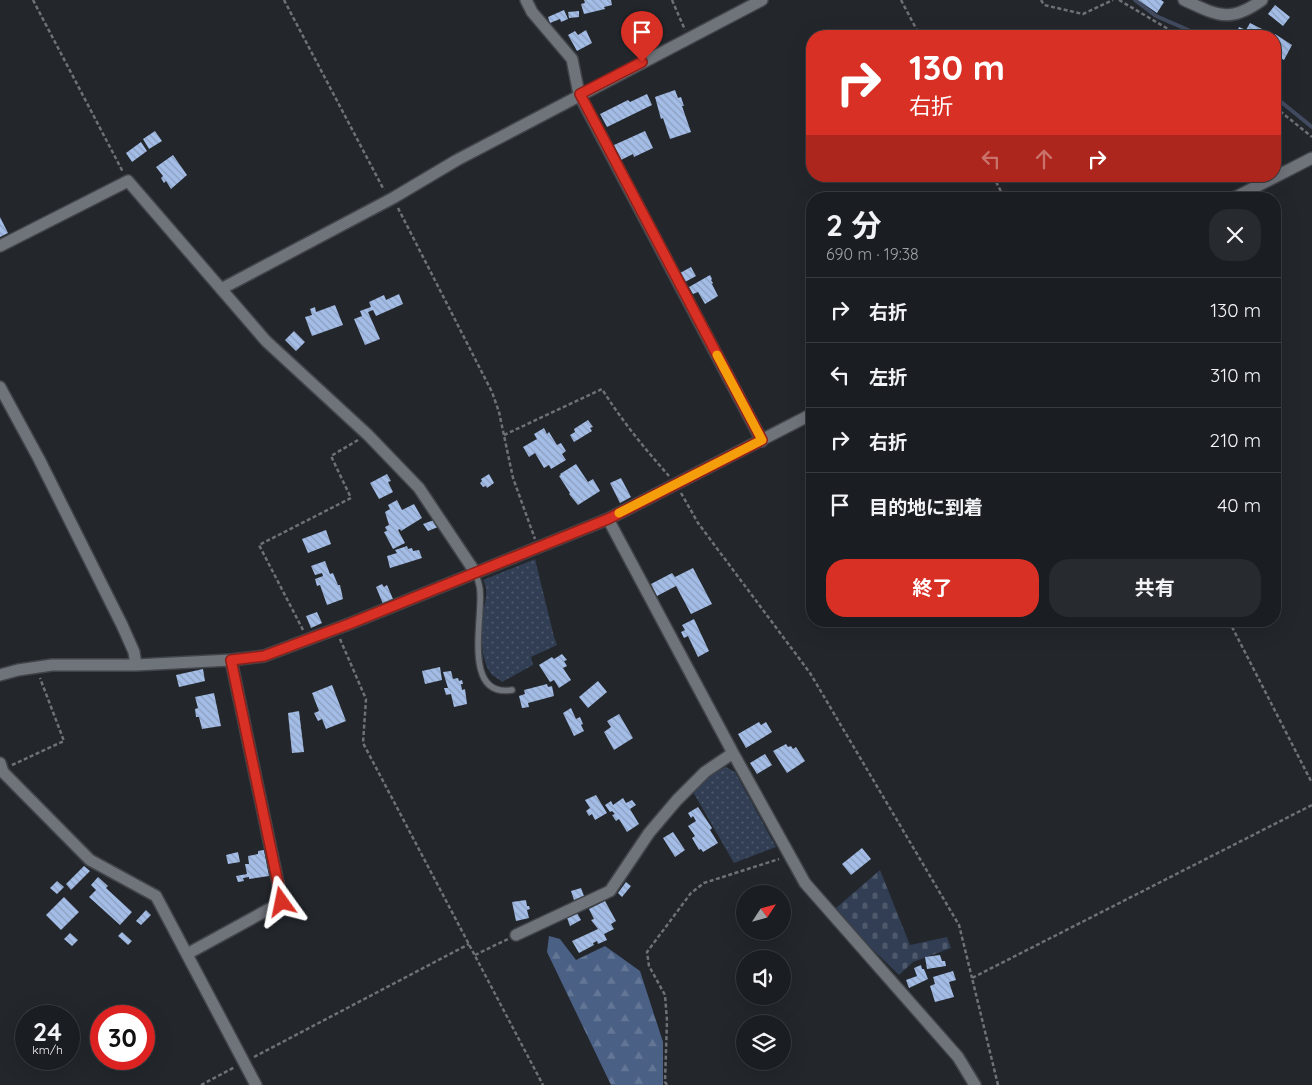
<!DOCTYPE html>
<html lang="ja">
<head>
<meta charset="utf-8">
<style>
	body { margin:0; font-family:Quicksand,"Noto Sans JP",sans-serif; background:#272a2e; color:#f1f3f6; height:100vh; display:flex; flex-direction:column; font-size:19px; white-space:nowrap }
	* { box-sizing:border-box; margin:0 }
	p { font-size:16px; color:#9fa2a5 }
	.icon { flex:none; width:28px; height:28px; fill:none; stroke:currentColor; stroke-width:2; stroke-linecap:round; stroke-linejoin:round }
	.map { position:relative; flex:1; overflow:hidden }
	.side { position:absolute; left:806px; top:192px; width:475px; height:435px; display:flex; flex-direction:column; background:#1a1d21; border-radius:20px; box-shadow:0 5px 20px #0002,0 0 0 1px #383b3f }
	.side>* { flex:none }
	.guide { position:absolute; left:806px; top:30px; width:475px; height:152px; border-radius:20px; box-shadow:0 5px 20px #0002,0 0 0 1px #383b3f; background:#d93025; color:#fff; overflow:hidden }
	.needle { width:32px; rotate:54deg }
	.fabs { position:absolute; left:736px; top:885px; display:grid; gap:10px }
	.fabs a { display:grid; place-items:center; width:55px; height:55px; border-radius:50%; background:#1a1d21; box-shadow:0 5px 20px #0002,0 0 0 1px #383b3f; font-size:25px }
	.speed { position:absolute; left:15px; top:1005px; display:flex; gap:10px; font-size:25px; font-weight:700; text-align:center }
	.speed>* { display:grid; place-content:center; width:65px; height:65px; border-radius:50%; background:#1a1d21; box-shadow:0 5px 20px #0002,0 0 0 1px #383b3f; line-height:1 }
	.speed small { font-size:12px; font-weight:400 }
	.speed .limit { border:8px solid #d22; background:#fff; color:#111 }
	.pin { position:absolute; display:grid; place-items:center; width:42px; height:42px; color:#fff; margin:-51px -21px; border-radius:50% 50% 50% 0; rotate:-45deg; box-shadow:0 0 5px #0007 }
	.pin .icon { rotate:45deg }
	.me { position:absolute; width:55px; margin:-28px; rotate:348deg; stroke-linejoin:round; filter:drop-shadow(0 0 4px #0008) }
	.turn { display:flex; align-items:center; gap:18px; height:105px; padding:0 20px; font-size:22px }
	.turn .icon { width:65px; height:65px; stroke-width:2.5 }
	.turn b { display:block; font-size:35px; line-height:42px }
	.lanes { display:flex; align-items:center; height:48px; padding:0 20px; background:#0003; justify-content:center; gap:25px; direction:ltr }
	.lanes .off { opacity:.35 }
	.round { display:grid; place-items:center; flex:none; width:52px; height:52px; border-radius:20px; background:#272a2e }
	.overview { display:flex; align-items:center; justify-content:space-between; height:85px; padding:0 20px }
	h1 { font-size:30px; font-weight:700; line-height:38px }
	.primary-button { display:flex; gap:10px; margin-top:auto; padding:10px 20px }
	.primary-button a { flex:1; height:58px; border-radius:20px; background:#d93025; color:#fff; font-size:20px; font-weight:700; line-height:58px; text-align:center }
	.primary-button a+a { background:#272a2e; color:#f1f3f6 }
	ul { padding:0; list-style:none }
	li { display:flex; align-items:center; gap:15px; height:65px; padding:0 20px; border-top:1px solid #383b3f }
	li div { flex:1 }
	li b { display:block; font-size:19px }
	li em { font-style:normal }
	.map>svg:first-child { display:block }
</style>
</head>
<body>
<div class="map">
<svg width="1312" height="1085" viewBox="0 0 1312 1085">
	<defs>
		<pattern id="grass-dots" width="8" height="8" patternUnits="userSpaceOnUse" patternTransform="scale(1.25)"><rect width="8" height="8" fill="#313e54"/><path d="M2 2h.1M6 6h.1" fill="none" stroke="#4e596c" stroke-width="1.8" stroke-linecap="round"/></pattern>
		<pattern id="forest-firs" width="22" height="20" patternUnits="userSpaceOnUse" patternTransform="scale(1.25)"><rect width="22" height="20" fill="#4a6085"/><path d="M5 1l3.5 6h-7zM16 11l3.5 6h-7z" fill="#637696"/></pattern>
		<pattern id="cemetery-stones" width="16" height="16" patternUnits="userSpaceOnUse" patternTransform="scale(1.25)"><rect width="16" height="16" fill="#313e54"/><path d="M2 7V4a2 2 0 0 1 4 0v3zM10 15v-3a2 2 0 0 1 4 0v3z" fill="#4e596c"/></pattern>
		<pattern id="building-back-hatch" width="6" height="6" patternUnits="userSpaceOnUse" patternTransform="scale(1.25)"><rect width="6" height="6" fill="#a4bde7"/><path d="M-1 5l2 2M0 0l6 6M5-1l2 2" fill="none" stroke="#8b9ebe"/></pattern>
	</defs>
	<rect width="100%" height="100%" fill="#23272c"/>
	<path fill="url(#grass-dots)" d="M535 559 554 637 557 645 531 657 533 665 502 682C499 679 495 677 492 675 480 662 481 630 483 614 485 601 489 591 483 580Z
		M726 767 735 772 776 847 734 863 693 792 715 771Z"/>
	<path fill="url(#forest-firs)" d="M549 936 560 939 576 960 605 946 640 971 663 1042V1085H611L547 952Z"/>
	<path fill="url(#cemetery-stones)" d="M880 870 910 945 947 937 951 948 913 962 899 975 863 940 836 908Z"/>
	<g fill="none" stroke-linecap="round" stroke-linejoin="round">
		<path stroke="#424a60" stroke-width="4" d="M1135 0 1156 16 1193 32 1199 36
			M1275 97 1312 127"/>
	</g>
	<path fill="url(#building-back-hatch)" d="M584 0H611L612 5 604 7 605 9 584 14 581 4 585 3Z
		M1138 0H1161L1164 2 1157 13Z
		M1275 5 1290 17 1283 26 1268 14Z
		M564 10 568 19 561 22 560 19 550 23 548 17Z
		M579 11V17L569 18 568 12Z
		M1250 23 1262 29 1260 32 1269 36 1270 34 1275 36V34L1292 45 1284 60 1275 55V36H1245L1237 32 1239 27 1246 30Z
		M586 30 592 43 577 51 568 35 575 31 578 35Z
		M675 90 678 98 681 97 684 106H682L691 132 670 139 663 118 661 119 655 97Z
		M647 94 652 105 607 127 600 114 628 100 630 102Z
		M155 131 162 141 149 149 143 139Z
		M645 131 653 148 634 157 633 154 621 160 614 145Z
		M141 142 147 151 132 162 126 153Z
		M173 155 187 175 171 189 166 181 164 183 161 178 163 176 156 167Z
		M0 217 8 233 0 237Z
		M691 267 696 276 685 282 680 273Z
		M710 275 712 279 711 280 713 283 712 284 718 296 705 304 698 292 693 294 689 287Z
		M399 294 403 304 376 316 373 310 368 312 380 339 365 345 354 319 362 316 360 311 371 307 369 302 384 295 386 300Z
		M335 305 343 325 312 336 305 317 312 315 310 309 315 307 316 312Z
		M294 331 305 342 296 351 285 340Z
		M588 420 593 427 590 428 592 431 574 442 570 435 575 432 574 429Z
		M544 428 547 434 549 432 557 445 561 443 566 451 562 454 566 460 551 469 549 465 544 468 535 453 529 457 523 447 537 439 534 434Z
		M576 464 588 482 593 479 600 491 578 505 569 494 570 493 559 476 561 475 560 474Z
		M387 474 391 481 388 482 393 492 379 499 370 483Z
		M489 474 494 483 487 488 486 486 483 487 480 483 482 481 481 479Z
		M621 478 631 497 620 503 610 483Z
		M397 500 402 510 414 504 422 518 401 531 400 529 398 530 405 543 393 549 384 532 387 531 385 527 389 525 385 512 390 509 388 505Z
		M434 520 438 527 428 531 423 524Z
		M326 530 331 544 308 553 302 539Z
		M407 546 408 549 412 548 413 551 419 550 422 558 390 568 387 556 397 553 395 550Z
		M325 561 330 574 333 573 338 585H340L343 599 327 605 320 585 317 586 315 579 323 576 322 573 315 575 311 566Z
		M693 568 712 604 691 614 676 586 657 596 651 584 672 573 675 577Z
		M382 584 384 587 387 585 393 599 383 604 376 587Z
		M317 612 322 623 311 628 306 616Z
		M694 619 709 651 698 657 688 636 684 638 681 632 685 630 682 625Z
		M562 654 567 660 564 661 567 666 563 668 571 680 559 688 554 680 550 682 539 665 552 657 554 659Z
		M440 667 442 680 425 684 422 671Z
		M203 669 205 681 179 687 176 675Z
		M451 671 453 679 458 678 459 681 462 680 463 684H461L462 690 465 689 467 704 454 707 451 694 446 695 444 688H448L443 672Z
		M598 681 607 692 588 708 579 697Z
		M547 684 548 687 552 686 554 696 528 703 529 707 522 708 519 696 525 694 524 690Z
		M332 685 346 721 326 729 322 719 318 721 314 713 319 711 312 693Z
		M214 693 221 726 202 729 199 717H196L195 709 198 708 195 697Z
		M571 708 576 719 580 717 583 724 581 725 584 731 574 736 563 713Z
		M299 711 304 752 292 753 288 713Z
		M619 714 633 738 614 750 604 732 611 727 607 721Z
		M759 722 761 725 766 722 772 732 746 748 738 734Z
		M786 744 788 747 791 746 793 749 796 747 805 761 787 773 773 751Z
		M765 754 772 765 757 774 750 763Z
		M596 795 607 813 595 820 592 814 589 816 586 811 590 808 585 800Z
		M623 798 626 803 632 800 636 805 630 809 639 824 627 832 619 819 616 821 612 815 615 814 612 811 610 812 605 805 611 801 613 805Z
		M698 807 712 828 710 830 718 843 703 852 701 849 699 850 692 838 695 836 688 826 696 821 693 816 691 818 688 813Z
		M673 832 685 850 675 857 663 838Z
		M862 848 871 859 851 875 842 864Z
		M264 850 269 876 249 879V877L243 878 244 881 238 882 236 876 247 874 245 864H249L248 856 258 854V851Z
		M238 852 240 862 228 864 226 855Z
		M84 866 90 871 71 890 66 884Z
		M98 877 108 886 106 888 132 912 120 925 89 897 96 890 91 885Z
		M57 881 64 887 57 894 50 888Z
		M626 882 631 886 622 897 618 893Z
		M581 888 584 896 574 900 571 891Z
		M64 897 79 912 61 930 46 915Z
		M526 900 527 906H529L530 909 527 910 529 918 516 921 512 902Z
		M605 901 616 921 611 924 614 929 604 934 607 940 598 944 597 941 593 943 594 945 579 953 572 941 598 929 591 920 594 919 589 909Z
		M146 910 151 915 141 925 136 921Z
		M577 913 581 920 570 926 567 918Z
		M122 932 132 941 128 945 118 936Z
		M70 933 78 940 72 946 64 939Z
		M940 955 942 961H945L946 966 927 969 925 957Z
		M921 965 922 969H924L928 979 909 988 906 980 917 976 914 968Z
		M953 971 956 980 949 982 954 997 935 1002 930 986 935 984 933 977Z"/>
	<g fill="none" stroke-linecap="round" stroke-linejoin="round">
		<defs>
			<path id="service" d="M475 572C477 578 480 585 480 591 483 619 462 698 512 690"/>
			<path id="minor" d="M526 0 532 12 572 59 579 94 762 441
				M1184 0C1217 15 1229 24 1262 0
				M1232 199 1312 158
				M0 246 128 181 266 341 368 435 419 488 475 572
				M221 289 393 198 457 160 762 0
				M0 387 39 459 122 625 134 652 136 665
				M608 519 733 753 805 883 958 1057 975 1085
				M0 675 18 670 52 665H136L231 660 264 656 349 624 608 519 812 414
				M0 763 3 772 90 860 156 896 256 1085
				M516 935 610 891 649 833 677 800 705 772 733 753
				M187 954 282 902 231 660"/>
		</defs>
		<use href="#service" stroke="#414449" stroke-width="8"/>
		<use href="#minor" stroke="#414449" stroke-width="14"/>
		<path stroke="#6e7175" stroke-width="2.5" stroke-dasharray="4 2.5" stroke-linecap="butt" d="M33 0 123 172
			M284 0 384 190
			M672 0 685 30
			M901 0 920 36
			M1041 0 1044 5 1083 14 1113 0
			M1119 0 1180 36
			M1275 107 1312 137
			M993 176 1005 199
			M398 208 492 392 499 412 513 478 535 539
			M504 435 602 389C622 421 645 449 669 476
			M681 493 698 523 810 673 959 925 972 978
			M1229 621 1312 783
			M303 630 259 545 351 498 331 456 358 440
			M340 639 366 699 363 743 543 1085
			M12 765 64 741 40 678
			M475 955 508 939
			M254 1057 469 944
			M201 1085 235 1067
			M667 1085 665 1082 667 1021 665 995 649 966 647 952 691 893 704 883 779 859
			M998 1085 972 978 1312 805"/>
		<use href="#service" stroke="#6f737a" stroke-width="5.5"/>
		<use href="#minor" stroke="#6f737a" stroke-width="11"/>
	</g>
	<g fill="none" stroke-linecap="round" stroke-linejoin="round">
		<defs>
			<path id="route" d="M282 902 231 660 264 656 349 624 608 519 762 440 580 94 642 62"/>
		</defs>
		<use href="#route" stroke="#8d1f18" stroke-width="12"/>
		<use href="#route" stroke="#d93025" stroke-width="9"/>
		<path stroke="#f59e0b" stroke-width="9" d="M619 513 762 440 717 355"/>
	</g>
</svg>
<div class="fabs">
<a><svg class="needle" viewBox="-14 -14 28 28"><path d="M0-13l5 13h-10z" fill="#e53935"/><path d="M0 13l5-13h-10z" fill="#9fa2a5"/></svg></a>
<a><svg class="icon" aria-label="sound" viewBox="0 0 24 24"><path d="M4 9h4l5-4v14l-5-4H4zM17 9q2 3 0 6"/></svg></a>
<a><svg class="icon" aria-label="layers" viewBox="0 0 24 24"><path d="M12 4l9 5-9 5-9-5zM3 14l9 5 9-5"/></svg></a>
</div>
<div class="speed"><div>24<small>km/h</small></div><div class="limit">30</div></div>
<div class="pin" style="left:642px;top:62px;background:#d93025"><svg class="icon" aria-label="arrive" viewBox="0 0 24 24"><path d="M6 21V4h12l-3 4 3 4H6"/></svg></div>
<svg class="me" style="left:282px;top:902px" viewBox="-20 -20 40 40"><path d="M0-17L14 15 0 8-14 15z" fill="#d93025" stroke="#fff" stroke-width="4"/></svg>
<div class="guide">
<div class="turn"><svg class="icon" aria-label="right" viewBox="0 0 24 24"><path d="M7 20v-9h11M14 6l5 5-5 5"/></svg><div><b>130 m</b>右折</div></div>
<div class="lanes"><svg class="icon off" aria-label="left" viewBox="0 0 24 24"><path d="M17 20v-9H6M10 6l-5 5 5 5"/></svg><svg class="icon off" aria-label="ahead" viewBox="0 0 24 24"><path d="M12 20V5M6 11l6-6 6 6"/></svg><svg class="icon" aria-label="right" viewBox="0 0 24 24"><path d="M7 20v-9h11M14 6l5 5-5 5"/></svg></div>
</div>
<section class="side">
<div class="overview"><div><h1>2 分</h1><p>690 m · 19:38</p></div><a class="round"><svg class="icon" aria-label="close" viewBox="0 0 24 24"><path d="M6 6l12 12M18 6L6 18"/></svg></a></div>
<ul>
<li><svg class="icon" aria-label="right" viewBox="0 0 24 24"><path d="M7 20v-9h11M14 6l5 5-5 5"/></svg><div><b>右折</b></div><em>130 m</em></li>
<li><svg class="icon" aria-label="left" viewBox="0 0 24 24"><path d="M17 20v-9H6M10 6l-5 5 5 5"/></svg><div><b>左折</b></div><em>310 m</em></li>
<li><svg class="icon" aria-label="right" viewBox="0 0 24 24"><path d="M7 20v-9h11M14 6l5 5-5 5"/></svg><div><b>右折</b></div><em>210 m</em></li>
<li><svg class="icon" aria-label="arrive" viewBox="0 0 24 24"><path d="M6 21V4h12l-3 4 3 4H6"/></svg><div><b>目的地に到着</b></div><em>40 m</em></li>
</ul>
<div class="primary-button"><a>終了</a><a>共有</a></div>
</section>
</div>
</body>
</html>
